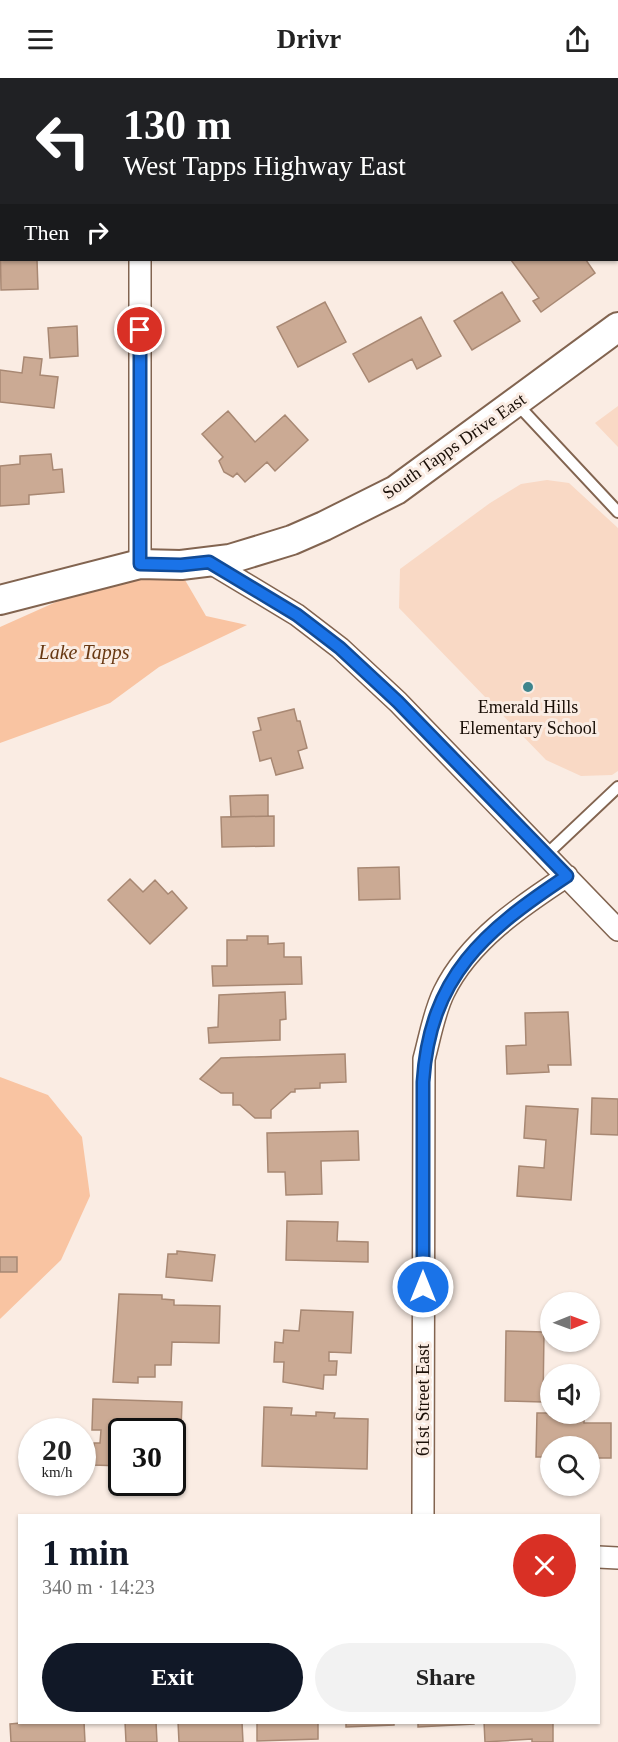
<!DOCTYPE html>
<html lang="en">
<head>
<meta charset="utf-8">
<style>
	body { margin:0; font-family:Georgia,serif; background:#f2f2f2; color:#222; height:100vh; display:flex; flex-direction:column; font-size:22px; white-space:nowrap }
	* { box-sizing:border-box; margin:0 }
	p { font-size:20px; color:#767676 }
	.icon { flex:none; width:33px; height:33px; fill:none; stroke:currentColor; stroke-width:2; stroke-linecap:round; stroke-linejoin:round }
	.map { position:relative; flex:1; overflow:hidden }
	.details { position:absolute; left:18px; top:1436px; width:582px; height:210px; display:flex; flex-direction:column; background:#fff; border-radius:0px; box-shadow:0 2px 4px #0004 }
	.details>* { flex:none }
	.guide { position:absolute; left:0px; top:0px; width:618px; height:183px; box-shadow:0 2px 4px #0004; background:#202124; color:#fff; overflow:hidden }
	.needle { width:39px; rotate:89deg }
	.tools { position:absolute; left:540px; top:1214px; display:grid; gap:12px }
	.tools a { display:grid; place-items:center; width:60px; height:60px; border-radius:50%; background:#fff; box-shadow:0 2px 4px #0004; font-size:30px }
	.speed { position:absolute; left:18px; top:1340px; display:flex; gap:12px; font-size:30px; font-weight:700; text-align:center }
	.speed>* { display:grid; place-content:center; width:78px; height:78px; border-radius:50%; background:#fff; box-shadow:0 2px 4px #0004; line-height:1 }
	.speed small { font-size:15px; font-weight:400 }
	.speed .limit { border:3px solid #111; border-radius:9px; background:#fff; color:#111 }
	.pin { position:absolute; display:grid; place-items:center; width:51px; height:51px; color:#fff; margin:-26px; border:3px solid #fff; border-radius:50%; box-shadow:0 2px 6px #0007 }
	.me { position:absolute; width:66px; margin:-33px; rotate:0deg; stroke-linejoin:round; filter:drop-shadow(0 0 4px #0008) }
	.turn { display:flex; align-items:center; gap:21px; height:126px; padding:0 24px; font-size:27px }
	.turn .icon { width:78px; height:78px; stroke-width:2.5 }
	.turn b { display:block; font-size:42px; line-height:51px }
	.then { display:flex; align-items:center; height:57px; padding:0 24px; background:#0003; gap:12px; font-size:22px }
	.round { display:grid; place-items:center; flex:none; width:63px; height:63px; border-radius:32px; background:#f2f2f2 }
	.summary { display:flex; align-items:center; justify-content:space-between; height:102px; padding:0 24px }
	h1 { font-size:36px; font-weight:800; line-height:45px; color:#111827 }
	.cta { display:flex; gap:12px; margin-top:auto; padding:12px 24px }
	.cta a { flex:1; height:69px; border-radius:36px; background:#111827; color:#fff; font-size:24px; font-weight:800; line-height:69px; text-align:center }
	.cta a+a { background:#f2f2f2; color:#222 }
	header { display:flex; justify-content:space-between; align-items:center; height:78px; padding:0 24px; background:#fff; font-size:27px; font-weight:800 }
	.map>svg:first-child { display:block }
</style>
</head>
<body>
<header><svg class="icon" aria-label="menu" viewBox="0 0 24 24"><path d="M4 6h16M4 12h16M4 18h16"/></svg>Drivr<svg class="icon" aria-label="share" viewBox="0 0 24 24"><path d="M12 15V3M7 8l5-5 5 5M5 13v7h14v-7"/></svg></header>
<div class="map">
<svg width="618" height="1664" viewBox="0 0 618 1664">
	<rect width="100%" height="100%" fill="#faece3"/>
	<path fill="#f9d9c5" d="M618 328V369L595 345Z
		M547 402 569 405 618 450V693L612 697 581 698 546 682 399 530 400 491 490 425 521 406Z"/>
	<path fill="#f9c4a2" d="M157 497 185 502 206 538 247 547 159 589 110 625 0 665V549L94 507Z
		M0 999 48 1017 82 1059 90 1118 61 1182 0 1241Z"/>
	<path fill="#cbaa94" stroke="#a88873" stroke-width="1.5" d="M571 0H618V24L616 26V2Z
		M0 154 2 182H37L38 211 1 212Z
		M511 182H586L595 195 541 234 533 223 539 220Z
		M502 214 520 243 472 272 454 243Z
		M325 224 346 264 298 289 277 249Z
		M421 239 441 278 417 291 412 281 369 304 353 276Z
		M77 248 78 278 50 280 48 250Z
		M24 279 42 281 40 297 58 299 54 330 0 324V292L22 295Z
		M228 333 255 364 285 337 308 362 275 393 267 384 245 404 237 395 233 399 224 394 219 383 223 379 202 356Z
		M51 376 53 392 62 391 64 414 29 417V426L0 428V388L20 386V378Z
		M294 631 297 643H300L307 670 298 673 303 690 276 697 271 680 260 683 253 654 261 652 258 640Z
		M268 717V738L231 739 230 718Z
		M274 738V768L222 769 221 739Z
		M399 789 400 821 359 822 358 790Z
		M130 801 143 814 155 802 168 816 172 813 187 830 150 866 108 822Z
		M247 858H268V866L284 865V879H301L302 906 213 908 212 888H227V862H247Z
		M285 914 286 941 280 942V962L209 965 208 950 218 949 219 917Z
		M568 934 571 987H548L549 994 507 996 506 968 526 967 525 935Z
		M345 976 346 1004 320 1005V1010L295 1011V1014H291L271 1032V1040H255L240 1027H233V1015H221L200 1001 221 980Z
		M592 1020 618 1021V1057L591 1056Z
		M526 1028 578 1031 571 1122 517 1118 519 1088 544 1090 546 1062 524 1060Z
		M358 1053 359 1082 321 1083 322 1116 286 1117 285 1094H268L267 1055Z
		M287 1143 338 1144 337 1163 368 1164V1184L286 1182Z
		M177 1173 215 1177 212 1203 166 1199 168 1176H177Z
		M0 1179H17V1194H0Z
		M119 1216 162 1217V1221L174 1222V1227L220 1228 219 1265 172 1264 171 1287H155V1299H138V1305L113 1304Z
		M301 1232 353 1234 351 1275 329 1274V1283H337L336 1297H324L323 1311 283 1304 284 1284H274L275 1264 283 1265 284 1252 299 1253Z
		M506 1253 544 1254 543 1324 505 1323Z
		M93 1321 182 1324 181 1352 122 1353V1388L93 1387 94 1365H100L101 1352H92Z
		M264 1329 292 1330 291 1337 316 1338V1334L335 1335 334 1340 368 1341 367 1391 262 1388Z
		M537 1335H584V1345H611V1380H590V1368H550V1379H536Z
		M32 1644H84L85 1664H11L10 1646Z
		M125 1644H156L157 1664H126Z
		M178 1644H242L243 1664H179Z
		M257 1644H318V1661L257 1663Z
		M346 1644H394V1647L346 1649Z
		M418 1644H474V1646L418 1649Z
		M484 1644H553V1664H532V1661L485 1664Z"/>
	<g fill="none" stroke-linecap="round" stroke-linejoin="round">
		<defs>
			<path id="lane" d="M517 326 618 434
				M547 776 618 709"/>
			<path id="street" d="M141 2V0
				M140 182V486
				M209 484 297 537 340 570 398 624 618 852
				M423 1437 424 981C430 959 434 934 444 914 469 863 521 828 567 798
				M598 1479 618 1480"/>
			<path id="secondary" d="M0 522 140 486 181 487 230 481 292 462 324 448 396 412 618 249"/>
		</defs>
		<use href="#lane" stroke="#826450" stroke-width="14"/>
		<use href="#street" stroke="#826450" stroke-width="24"/>
		<use href="#secondary" stroke="#826450" stroke-width="32"/>
		<use href="#lane" stroke="#fff" stroke-width="10"/>
		<use href="#street" stroke="#fff" stroke-width="21"/>
		<use href="#secondary" stroke="#fff" stroke-width="28"/>
	</g>
	<g fill="none" stroke-linecap="round" stroke-linejoin="round">
		<defs>
			<path id="route" d="M140 252V486L181 487 209 484 297 537 340 570 398 624 567 798C484 853 430 898 423 1004V1209"/>
		</defs>
		<use href="#route" stroke="#114b97" stroke-width="15"/>
		<use href="#route" stroke="#1a73e8" stroke-width="10"/>
	</g>
	<circle fill="#3e858d" stroke="#faece3" stroke-width="2" cx="528" cy="609" r="6"/>
	<g text-anchor="middle" stroke-width="6" stroke-linejoin="round" paint-order="stroke">
		<g font-size="18" fill="#1a0f07" stroke="#faece3">
			<text transform="translate(454 368) rotate(-35)" y="6">South Tapps Drive East</text>
			<text transform="translate(423 1322) rotate(-90)" y="6">61st Street East</text>
		</g>
		<g font-size="18" fill="#1a0f07" stroke="#faece3">
			<text x="528" y="635">Emerald Hills<tspan x="528" dy="21">Elementary School</tspan></text>
		</g>
		<g font-size="20" font-style="italic" fill="#683812" stroke="#faece3">
			<text x="84" y="581">Lake Tapps</text>
		</g>
	</g>
</svg>
<div class="tools">
<a><svg class="needle" viewBox="-14 -14 28 28"><path d="M0-13l5 13h-10z" fill="#e53935"/><path d="M0 13l5-13h-10z" fill="#767676"/></svg></a>
<a><svg class="icon" aria-label="sound" viewBox="0 0 24 24"><path d="M4 9h4l5-4v14l-5-4H4zM17 9q2 3 0 6"/></svg></a>
<a><svg class="icon" aria-label="search" viewBox="0 0 24 24"><circle cx="10" cy="10" r="6"/><path d="M15 15l6 6"/></svg></a>
</div>
<div class="speed"><div>20<small>km/h</small></div><div class="limit">30</div></div>
<div class="pin" style="left:140px;top:252px;background:#d93025"><svg class="icon" aria-label="arrive" viewBox="0 0 24 24"><path d="M6 21V4h12l-3 4 3 4H6"/></svg></div>
<svg class="me" style="left:423px;top:1209px" viewBox="-20 -20 40 40"><circle r="17" fill="#1a73e8" stroke="#fff" stroke-width="3"/><path d="M0-11L8 9 0 5-8 9z" fill="#fff"/></svg>
<div class="guide">
<div class="turn"><svg class="icon" aria-label="left" viewBox="0 0 24 24"><path d="M17 20v-9H6M10 6l-5 5 5 5"/></svg><div><b>130 m</b>West Tapps Highway East</div></div>
<div class="then">Then<svg class="icon" aria-label="right" viewBox="0 0 24 24"><path d="M7 20v-9h11M14 6l5 5-5 5"/></svg></div>
</div>
<section class="details">
<div class="summary"><div><h1>1 min</h1><p>340 m · 14:23</p></div><a class="round" style="background:#d93025;color:#fff"><svg class="icon" aria-label="close" viewBox="0 0 24 24"><path d="M6 6l12 12M18 6L6 18"/></svg></a></div>
<div class="cta"><a>Exit</a><a>Share</a></div>
</section>
</div>
</body>
</html>
